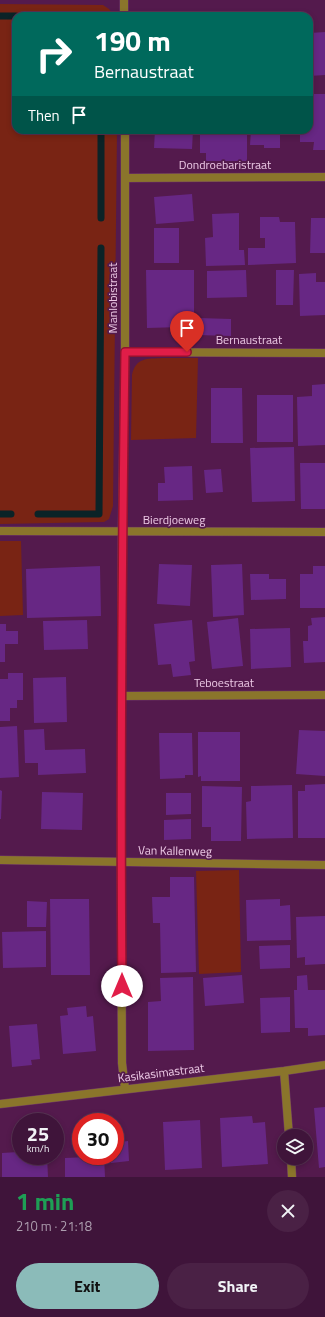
<!DOCTYPE html>
<html lang="en">
<head>
<meta charset="utf-8">
<style>
	body { margin:0; font-family:"Titillium Web",sans-serif; background:#4a2145; color:#f1f3f6; height:100vh; display:flex; flex-direction:column; font-size:15px; white-space:nowrap }
	* { box-sizing:border-box; margin:0 }
	p { font-size:13px; color:#ad9eaf }
	.icon { flex:none; width:22px; height:22px; fill:none; stroke:currentColor; stroke-width:2; stroke-linecap:round; stroke-linejoin:round }
	.map { position:relative; height:1177px; overflow:hidden }
	.sheet { display:flex; flex-direction:column; background:#3f143a; flex:1 }
	.sheet>* { flex:none }
	.hud { position:absolute; left:12px; top:12px; width:301px; height:122px; border-radius:12px; box-shadow:0 2px 6px #0003,0 0 0 1px #583354; background:#00695c; color:#fff; overflow:hidden }
	.fabs { position:absolute; left:277px; top:1129px; display:grid; gap:8px }
	.fabs a { display:grid; place-items:center; width:36px; height:36px; border-radius:50%; background:#3f143a; box-shadow:0 2px 6px #0003,0 0 0 1px #583354; font-size:20px }
	.speed { position:absolute; left:12px; top:1113px; display:flex; gap:8px; font-size:20px; font-weight:700; text-align:center }
	.speed>* { display:grid; place-content:center; width:52px; height:52px; border-radius:50%; background:#3f143a; box-shadow:0 2px 6px #0003,0 0 0 1px #583354; line-height:1 }
	.speed small { font-size:10px; font-weight:400 }
	.speed .limit { border:6px solid #d22; background:#fff; color:#111 }
	.pin { position:absolute; display:grid; place-items:center; width:34px; height:34px; color:#fff; margin:-41px -17px; border-radius:50% 50% 50% 0; rotate:-45deg; box-shadow:0 0 4px #0007 }
	.pin .icon { rotate:45deg }
	.me { position:absolute; width:44px; margin:-22px; rotate:0deg; stroke-linejoin:round; filter:drop-shadow(0 0 3px #0008) }
	.turn { display:flex; align-items:center; gap:14px; height:84px; padding:0 16px; font-size:18px }
	.turn .icon { width:52px; height:52px; stroke-width:2.5 }
	.turn b { display:block; font-size:28px; line-height:34px }
	.then { display:flex; align-items:center; height:38px; padding:0 16px; background:#0003; gap:8px; font-size:15px }
	.round { display:grid; place-items:center; flex:none; width:42px; height:42px; border-radius:21px; background:#4a2145 }
	.head { display:flex; align-items:center; justify-content:space-between; height:68px; padding:0 16px }
	h1 { font-size:24px; font-weight:700; line-height:30px; color:#1e9e55 }
	.primary-button { display:flex; gap:8px; margin-top:auto; padding:8px 16px }
	.primary-button a { flex:1; height:46px; border-radius:24px; background:#8bbbb9; color:#111; font-size:16px; font-weight:700; line-height:46px; text-align:center }
	.primary-button a+a { background:#4a2145; color:#f1f3f6 }
	.map>svg:first-child { display:block }
</style>
</head>
<body>
<div class="map">
<svg width="325" height="1177" viewBox="0 0 325 1177">
	<rect width="100%" height="100%" fill="#541a4d"/>
	<path fill="#792414" d="M0 4 103 5 109 9 115 16H16V130H117L113 506 109 519 104 522 0 524Z
		M162 358H198L196 438 131 440 132 375C136 357 147 359 162 358Z
		M0 541H21L23 615 0 616Z
		M239 870 241 972 199 974 196 871Z"/>
	<g fill="none" stroke-linecap="round" stroke-linejoin="round">
		<path stroke="#0b2327" stroke-width="7" d="M0 16H16
			M101 218V130
			M0 514H11
			M38 514H99L101 248"/>
	</g>
	<path fill="#672784" d="M325 32V75L309 76 310 33Z
		M309 94H325V150H313L314 142H300V130H309Z
		M155 130H193L192 149 154 148Z
		M200 130H247V161H206V153H200Z
		M251 130H280V148H264V145H250Z
		M192 194 194 221 156 224 154 197Z
		M239 213V250H244L245 265 206 266 205 238 213 237 212 214Z
		M260 217H279L280 222H295L296 263 248 265V248H265V238H260Z
		M311 218H325V253H310Z
		M154 228H179V263H154Z
		M146 270H194V333L182 334V327L147 328Z
		M246 270 247 297 207 298V271Z
		M276 270H294L293 305H276Z
		M316 273V282H325V315L300 316 299 274Z
		M198 318 231 319V336L197 335Z
		M325 384V445L298 446 297 397 312 396V385Z
		M211 388H242L243 443H211Z
		M257 395H293V442H257Z
		M294 447 295 501 252 502 250 448Z
		M300 463H325V509H301Z
		M192 466 193 500 158 501V483H165L164 467Z
		M221 469 223 492 206 493 204 470Z
		M159 564 192 565 190 606 157 604Z
		M242 564 244 615 213 617 211 565Z
		M100 566 101 616 27 618 26 569Z
		M313 566H325V608H300V574H313Z
		M250 574H269V579H286V599L251 600Z
		M325 617V662L304 663 303 641H308V626L312 625 311 618Z
		M238 618 243 666 212 669 207 622Z
		M87 620 88 649 44 650 43 621Z
		M192 620 195 661 189 662 191 675 173 677 171 664 158 665 154 624Z
		M0 624H6V631H18V644H5V662H0Z
		M290 628 291 667 251 669 250 629Z
		M8 673H23V700H17V708H10V721H0V679H8Z
		M66 677 67 722 34 723 33 678Z
		M17 726 19 777 0 778V727Z
		M44 729 45 750 85 749 86 773 38 775V763H25L24 730Z
		M299 730 325 731V776L296 774Z
		M198 732H240V781H201V776L198 777Z
		M159 733H192L193 775H185V778L160 779Z
		M325 784V838H298V791H305V785Z
		M292 785 293 838 247 839 246 802 251 801V786Z
		M202 786 242 787 241 841H211V827H202Z
		M0 790 2 791 1 819H0Z
		M42 792 83 793 82 830 41 829Z
		M166 793H191V814L166 815Z
		M191 819V839L164 840V820Z
		M170 877H194L196 972 161 973 160 923H153L152 897H170Z
		M50 899H89L90 975H51Z
		M280 899V906L290 905 291 940 247 941 246 900Z
		M27 901 47 902 46 927H27Z
		M325 916V964L305 965V957L297 958 296 917Z
		M46 931V967L3 968 2 932Z
		M290 945V968L260 969 259 946Z
		M242 975 244 1003 205 1006 203 978Z
		M307 975 308 990H325V1035L308 1036V1028H295L294 990H297V976Z
		M193 977 194 1050 148 1051V1002L161 1001 160 978Z
		M290 997V1032L261 1033 260 998Z
		M86 1006 87 1017 93 1016 96 1051 63 1054 60 1016 68 1015 67 1008Z
		M37 1024 40 1059 31 1060 32 1065 12 1067 9 1026Z
		M325 1107V1167L319 1168 314 1108Z
		M252 1116 253 1123 265 1122 268 1164 222 1167 220 1118Z
		M200 1120 202 1168 165 1170 163 1122Z
		M128 1141 129 1161 111 1163 110 1156H115V1143Z
		M18 1146H21V1156H47L48 1177H2V1153L18 1152Z
		M88 1156H104L105 1177H65V1158L88 1157Z"/>
	<g fill="none" stroke-linecap="round" stroke-linejoin="round">
		<defs>
			<path id="minor" d="M124 0V16
				M125 130V352L122 532 121 862 122 1063 125 1089
				M125 178 325 177
				M125 352 325 353
				M0 531 325 532
				M122 696 325 695
				M0 860 325 865
				M284 1071 289 1136
				M0 1104 284 1071 325 1065
				M291 1158 292 1177"/>
		</defs>
		<use href="#minor" stroke="#6f3a68" stroke-width="9"/>
		<use href="#minor" stroke="#8a752b" stroke-width="8"/>
	</g>
	<g fill="none" stroke-linecap="round" stroke-linejoin="round">
		<defs>
			<path id="route" d="M122 986C120 774 122 563 125 352H187"/>
		</defs>
		<use href="#route" stroke="#92132f" stroke-width="10"/>
		<use href="#route" stroke="#e11d48" stroke-width="7"/>
	</g>
	<g text-anchor="middle" stroke-width="3.5" stroke-linejoin="round" paint-order="stroke">
		<g font-size="12" fill="#ecc9e5" stroke="#541a4d">
			<text x="225" y="169">Dondroebaristraat</text>
			<text transform="translate(113 298) rotate(-90)" y="4">Manlobistraat</text>
			<text x="249" y="344">Bernaustraat</text>
			<text x="174" y="524">Bierdjoeweg</text>
			<text x="224" y="687">Teboestraat</text>
			<text transform="translate(175 851) rotate(1)" y="4">Van Kallenweg</text>
			<text transform="translate(161 1073) rotate(-7)" y="4">Kasikasimastraat</text>
		</g>
	</g>
</svg>
<div class="fabs">
<a><svg class="icon" aria-label="layers" viewBox="0 0 24 24"><path d="M12 4l9 5-9 5-9-5zM3 14l9 5 9-5"/></svg></a>
</div>
<div class="speed"><div>25<small>km/h</small></div><div class="limit">30</div></div>
<div class="pin" style="left:187px;top:352px;background:#d93025"><svg class="icon" aria-label="arrive" viewBox="0 0 24 24"><path d="M6 21V4h12l-3 4 3 4H6"/></svg></div>
<svg class="me" style="left:122px;top:986px" viewBox="-20 -20 40 40"><circle r="19" fill="#fff"/><path d="M0-13L10 11 0 6-10 11z" fill="#e11d48"/></svg>
<div class="hud">
<div class="turn"><svg class="icon" aria-label="right" viewBox="0 0 24 24"><path d="M7 20v-9h11M14 6l5 5-5 5"/></svg><div><b>190 m</b>Bernaustraat</div></div>
<div class="then">Then<svg class="icon" aria-label="arrive" viewBox="0 0 24 24"><path d="M6 21V4h12l-3 4 3 4H6"/></svg></div>
</div>
</div>
<section class="sheet">
<div class="head"><div><h1>1 min</h1><p>210 m · 21:18</p></div><a class="round"><svg class="icon" aria-label="close" viewBox="0 0 24 24"><path d="M6 6l12 12M18 6L6 18"/></svg></a></div>
<div class="primary-button"><a>Exit</a><a>Share</a></div>
</section>
</body>
</html>
